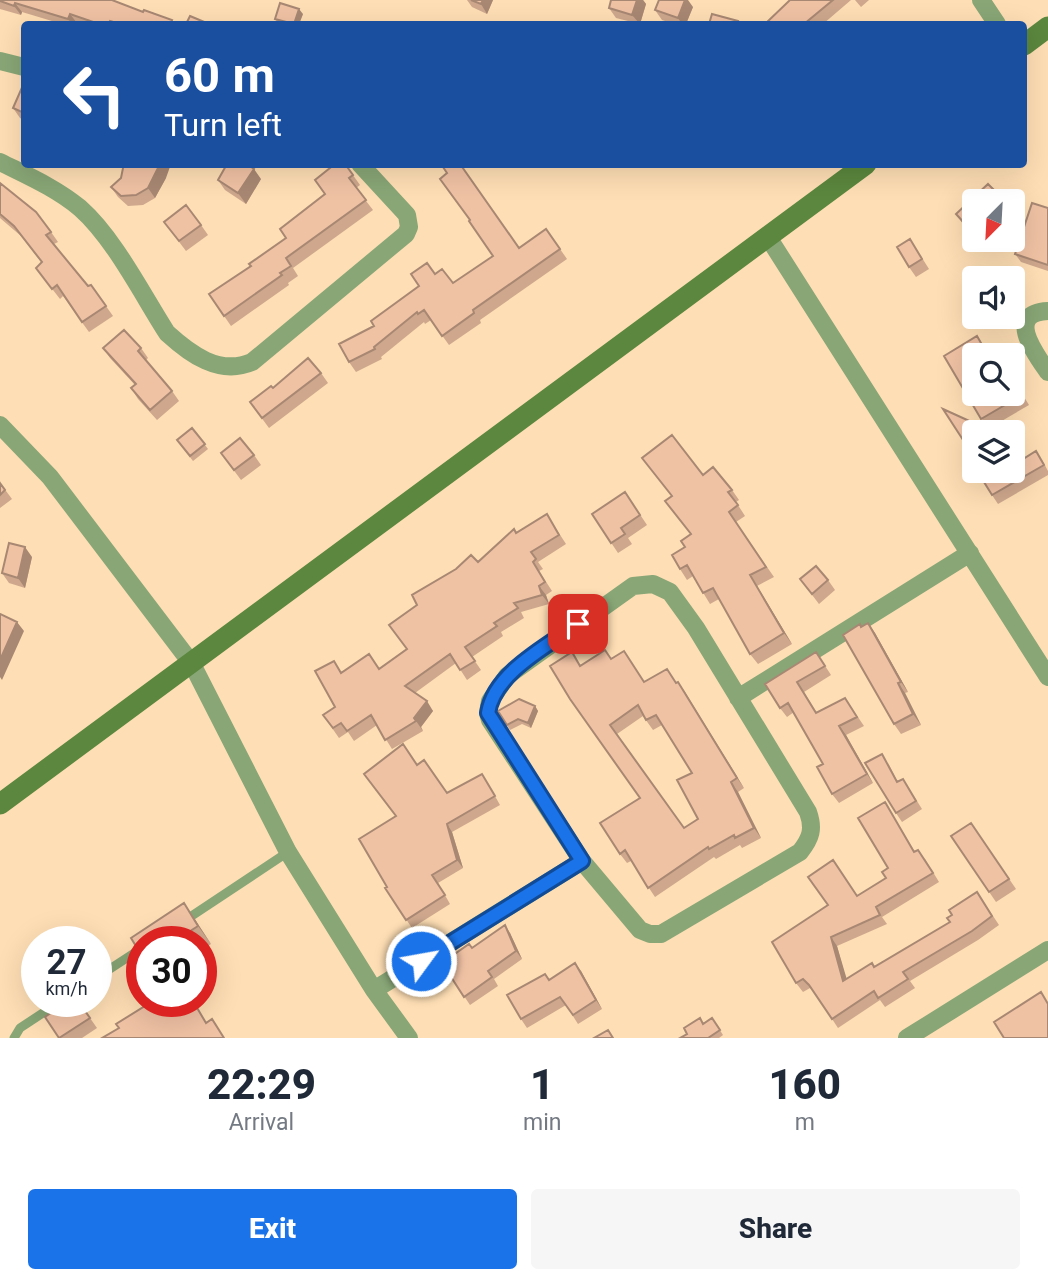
<!DOCTYPE html>
<html lang="en">
<head>
<meta charset="utf-8">
<style>
	body { margin:0; font-family:Roboto,sans-serif; background:#f6f6f7; color:#1f2937; height:100vh; display:flex; flex-direction:column; font-size:26px; white-space:nowrap }
	* { box-sizing:border-box; margin:0 }
	p { font-size:23px; color:#747a83 }
	.icon { flex:none; width:38px; height:38px; fill:none; stroke:currentColor; stroke-width:2; stroke-linecap:round; stroke-linejoin:round }
	.map { position:relative; height:1038px; overflow:hidden }
	.drawer { display:flex; flex-direction:column; background:#fff; flex:1 }
	.drawer>* { flex:none }
	.banner { position:absolute; left:21px; top:21px; width:1006px; height:147px; border-radius:7px; box-shadow:0 7px 28px #0002; background:#1a4fa0; color:#fff; overflow:hidden }
	.needle { width:46px; rotate:204deg }
	.tools { position:absolute; left:962px; top:189px; display:grid; gap:14px }
	.tools a { display:grid; place-items:center; width:63px; height:63px; border-radius:7px; background:#fff; box-shadow:0 7px 28px #0002; font-size:35px }
	.speed { position:absolute; left:21px; top:926px; display:flex; gap:14px; font-size:35px; font-weight:700; text-align:center }
	.speed>* { display:grid; place-content:center; width:91px; height:91px; border-radius:50%; background:#fff; box-shadow:0 7px 28px #0002; line-height:1 }
	.speed small { font-size:18px; font-weight:400 }
	.speed .limit { border:10px solid #d22; background:#fff; color:#111 }
	.pin { position:absolute; display:grid; place-items:center; width:60px; height:60px; color:#fff; margin:-30px; border-radius:14px; box-shadow:0 4px 10px #0006 }
	.me { position:absolute; width:77px; margin:-38px; rotate:58deg; stroke-linejoin:round; filter:drop-shadow(0 0 5px #0008) }
	.turn { display:flex; align-items:center; gap:24px; height:147px; padding:0 28px; font-size:32px }
	.turn .icon { width:91px; height:91px; stroke-width:2.5 }
	.turn b { display:block; font-size:49px; line-height:60px }
	.eta { display:flex; justify-content:space-evenly; align-items:center; height:119px; text-align:center }
	.eta b { font-size:42px; font-weight:800; line-height:49px }
	.primary-button { display:flex; gap:14px; margin-top:auto; padding:14px 28px }
	.primary-button a { flex:1; height:80px; border-radius:7px; background:#1a73e8; color:#fff; font-size:28px; font-weight:800; line-height:80px; text-align:center }
	.primary-button a+a { background:#f6f6f7; color:#1f2937 }
	.map>svg:first-child { display:block }
</style>
</head>
<body>
<div class="map">
<svg width="1048" height="1038" viewBox="0 0 1048 1038">
	<rect width="100%" height="100%" fill="#fedeb4"/>
	<g fill="none" stroke-linecap="round" stroke-linejoin="round">
		<path stroke="#88a676" stroke-width="9" d="M184 921 288 852
			M96 978 142 948
			M14 1038 20 1028 61 1001"/>
		<path stroke="#88a676" stroke-width="18" d="M981 0 997 24
			M0 61 24 67
			M0 162C28 176 56 188 80 208 114 238 142 294 167 333 190 354 219 376 252 362L406 234 409 227 407 215 360 164
			M768 237 1048 677
			M1048 311C1004 313 1036 355 1048 372
			M0 425 50 477 192 664 288 852 374 990 409 1038
			M738 698 970 553
			M374 990 582 861 490 720 488 713 490 701 507 676 633 586 653 584 670 592 696 628 808 812C814 829 811 838 800 852L661 934H650L640 930 582 861
			M907 1038 1048 950"/>
		<path stroke="#5b873e" stroke-width="21" d="M1024 45 1048 27
			M0 804 866 164"/>
	</g>
	<path fill="#cea78d" fill-rule="evenodd" d="M0 0 143 12 172 20 175 24H81L77 23 76 24H62L22 12 21 15 0 9Z
		M467 0H493L487 14 472 7Z
		M611 0H643L646 4 640 24 616 18 609 8Z
		M790 0H851L823 24H765Z
		M855 0H869L861 7Z
		M693 7 686 24H674L662 20 655 10Z
		M303 14 299 24H279L275 19Z
		M24 83V120L20 118 13 108Z
		M345 164 360 185 356 188 373 210 293 268 298 276 288 283 289 285 231 326 209 294 251 266 286 238 325 194Z
		M166 178 155 198 143 205 128 206 118 197 111 187Z
		M261 179 246 204 225 190 218 180Z
		M0 183 51 232 58 242 54 244 88 286 91 285 113 316 89 332 63 296 60 299 36 268 42 263 21 236 0 218Z
		M988 184 1003 201H975L974 236 963 224 956 214Z
		M1048 208V271L1021 262 1015 254Z
		M470 220 519 248 546 229 567 259 480 320 481 323 449 345 431 320 425 324 424 322 381 357 382 359 356 372 349 362 374 326 435 274 453 283 493 256Z
		M164 222 201 225 208 235 186 251Z
		M910 239 929 269 916 277 909 267Z
		M977 336 986 349 989 348 994 355H975V394H1013V379L1029 405 988 429 944 356Z
		M103 348H141L148 358 146 360 172 391 179 401 157 420 138 399 131 388 135 385 110 358Z
		M321 373 328 383 269 428 250 402 273 388Z
		M943 409 987 429 990 432H975V445L969 449Z
		M192 428 208 449 193 461 177 440Z
		M1020 451 1024 458 1042 460 1048 471V475L998 504 992 495 1013 471Z
		M221 453 254 455 261 465 241 480Z
		M642 458 703 475 732 490 739 500 736 502 745 516 736 522 774 577 757 586 792 644 758 664 750 654 719 599 710 604 693 576 687 580 680 569 685 547 691 534 665 501 672 496Z
		M0 483 12 499 0 508Z
		M625 492 647 525 628 538 632 544 618 553 592 514Z
		M553 524 566 544 538 562 543 569 539 571 552 591 546 595 549 604 521 612 524 618 501 632 503 636 472 657 481 670 467 680 456 663 415 693 433 711 421 727 423 731 392 749 377 725 354 741 348 732 339 738 323 715 335 707 342 672 379 669 406 649 478 562 514 529 517 533Z
		M32 557 25 588 9 583 2 573Z
		M800 579 828 580 835 590 819 604Z
		M868 623 875 633 908 692 905 693 921 725 901 734 894 724 861 627Z
		M816 652 831 675 804 692 817 713 845 698 864 726 846 735 873 783 839 803 832 794 823 764 794 712 787 717 780 708Z
		M611 659 645 682 677 683 678 682 744 788 738 792 761 838 742 848 740 845 716 859 714 857 655 897 631 861 627 863 620 854 640 798 581 665ZM643 716 653 730 662 725 692 773 698 819 684 828 617 734Z
		M535 706 538 711 531 728 522 724 510 730 498 711Z
		M888 763 898 782 903 779 922 809 902 822 896 813Z
		M417 765 447 793 487 782 500 805 452 832 463 868 438 883 450 904 412 928 385 888 387 887 396 817Z
		M885 802 915 852 925 859 939 882 882 917 887 924 837 946 846 979 874 967 950 922 952 915 977 892 999 925 978 940 910 981 915 988 885 1007 880 1000 838 1028 815 993 810 988 803 992 796 983 858 896 886 878 888 868Z
		M971 823 1016 889 996 902 951 836Z
		M184 903 211 944 201 950V942H142Z
		M510 933 522 959 494 979 498 986 470 1005 442 963 472 948Z
		M581 971 602 1009 578 1024 566 1005 527 1028 521 1019 549 980Z
		M78 1001 97 1028 82 1038H59Z
		M712 1018 723 1035 719 1038H680Z"/>
	<path fill="#a88873" d="M483 0H493L487 14 481 4Z
		M637 0H643L646 4 640 24 632 15Z
		M685 0H688L693 7 686 24H682L678 18Z
		M15 3 22 12 21 15 14 6Z
		M299 9 303 14 299 24H294Z
		M70 14 77 23 76 24H72L68 19Z
		M160 164H171L166 178 155 198 148 188Z
		M254 169 261 179 246 204 238 193Z
		M25 547 32 557 25 588 18 578Z
		M750 575 757 586 792 644 784 633Z
		M539 586 546 595 549 604 542 595Z
		M17 622 24 631 2 680 0 677V660Z
		M868 623 875 633 908 692 901 682Z
		M678 682 685 692 744 788 737 778Z
		M898 683 905 693 921 725 913 714Z
		M427 701 433 711 421 727 423 731 414 718Z
		M535 706 538 711 531 728 528 723Z
		M839 726 846 735 873 783 867 774Z
		M731 782 738 792 761 838 754 828Z
		M447 824 452 832 463 868 457 860Z
		M184 903 196 921 211 944 198 926Z
		M505 925 510 933 522 959 516 951Z
		M831 937 837 946 850 990 843 981Z
		M575 963 581 971 602 1009 596 1000Z"/>
	<path fill="#f0c2a4" stroke="#a88873" stroke-width="2" fill-rule="evenodd" d="M0 0H112L143 12 144 10 172 20 170 24H120L110 21 108 24H99L70 14 68 19 15 3 14 6 0 1Z
		M471 0H483L481 4Z
		M611 0H637L632 15 609 8Z
		M659 0H685L678 18 655 10Z
		M790 0H833L804 24H765Z
		M280 3 299 9 294 24 275 19Z
		M712 14 738 21 737 24H709Z
		M190 16 209 24H186Z
		M24 83V113L13 108Z
		M125 164H160L148 188 136 195 121 196 111 187 121 178 123 168Z
		M227 164H247L254 169 238 193 218 180Z
		M335 164H345L353 175 349 178 366 200 286 258 291 266 280 273 282 275 224 316 209 294 251 266 249 264 286 238 280 229 325 194 315 180Z
		M441 164H460L519 248 546 229 560 249 473 310 474 313 442 336 424 310 418 314 417 312 374 347 375 349 349 362 339 344 374 326 371 321 419 286 411 274 427 263 435 274 442 269 453 283 493 256 469 221 470 220 440 179 447 173Z
		M0 183 36 212 51 232 46 235 88 286 91 285 106 306 82 322 57 285 52 289 36 268 42 262 14 226 0 214Z
		M988 184 1000 196 994 201H975V219L967 226 956 214Z
		M1032 203 1048 208V265L1015 254Z
		M186 205 201 225 179 241 164 222Z
		M910 239 922 259 909 267 897 247Z
		M124 330 141 348 138 351 172 391 150 410 131 388 136 384 103 348Z
		M977 336 985 350 989 348 993 355H975V394H1013V380L1022 395 981 419 944 356Z
		M308 358 321 373 262 418 250 402 271 386 273 388Z
		M943 409 987 429 983 432H975V437L965 443Z
		M192 428 205 444 190 456 177 440Z
		M672 435 703 475 713 467 732 490 728 492 738 505 729 512 766 567 750 575 784 633 750 654 713 588 703 593 687 565 680 569 672 555 685 547 681 541 691 534 665 501 672 496 642 458Z
		M240 438 254 455 234 470 221 453Z
		M1013 442 1023 459 1036 451 1044 465 992 495 984 482 1003 471H1013Z
		M0 483 5 490 0 495Z
		M625 492 640 515 621 528 625 534 611 543 592 514Z
		M547 514 559 535 531 552 536 559 533 562 545 582 539 586 542 595 514 603 518 608 494 623 497 626 465 647 475 661 460 670 450 654 405 686 427 701 414 718 416 721 385 740 371 715 347 731 341 723 333 728 323 715 335 707 315 671 334 661 341 673 369 654 379 669 407 649 389 625 417 605 412 595 456 569 471 555 478 562 514 529 516 533Z
		M9 543 25 547 18 578 2 573Z
		M816 566 828 580 812 594 800 579Z
		M0 614 17 622 0 660Z
		M868 623 901 682 898 683 913 714 894 724 843 635 860 624 861 627Z
		M605 650 611 659 624 651 644 682 667 669 676 683 678 682 737 778 731 782 754 828 735 838 734 835 709 849 708 847 648 888 625 850 620 854 600 823 640 798 570 699 550 666 572 652 580 666ZM638 705 646 720 656 715 692 773 677 780 698 819 684 828 610 725Z
		M816 652 825 666 797 682 816 713 845 698 857 717 839 726 867 774 832 794 817 767 823 764 788 703 780 708 765 684Z
		M519 699 535 706 528 723 518 719 507 725 498 711Z
		M403 744 417 765 424 760 447 793 482 774 495 796 447 824 457 860 432 875 445 895 406 920 385 888 387 887 359 839 396 816 364 774Z
		M882 754 897 782 903 779 916 801 896 813 865 763Z
		M885 802 914 852 918 850 933 873 876 907 880 915 831 937 843 981 872 963 874 967 950 922 947 918 952 915 949 910 977 892 992 916 972 931 903 972 908 979 878 998 874 991 832 1019 809 985 803 979 796 983 772 942 828 905 808 877 833 860 857 896 886 878 882 872 888 868 858 818Z
		M971 823 1009 879 989 892 951 836Z
		M184 903 198 926 173 942H142V956L131 938Z
		M505 925 516 951 488 971 492 977 464 997 442 963 469 944 472 948Z
		M575 963 596 1000 573 1015 560 997 521 1019 507 995 545 974 549 980Z
		M1041 992 1048 1004V1038H1004L994 1022Z
		M68 1001H78L90 1018 59 1038 45 1017Z
		M153 1001H193L206 1023 212 1019 224 1038H102L119 1028 116 1024Z
		M700 1018 703 1024 712 1018 720 1030 708 1038H680L687 1034 684 1028Z
		M608 1030 613 1038H594Z"/>
	<g fill="none" stroke-linecap="round" stroke-linejoin="round">
		<defs>
			<path id="route" d="M421 961 582 861 488 713C494 673 547 646 578 624"/>
		</defs>
		<use href="#route" stroke="#114b97" stroke-width="18"/>
		<use href="#route" stroke="#1a73e8" stroke-width="12"/>
	</g>
</svg>
<div class="tools">
<a><svg class="needle" viewBox="-14 -14 28 28"><path d="M0-13l5 13h-10z" fill="#e53935"/><path d="M0 13l5-13h-10z" fill="#747a83"/></svg></a>
<a><svg class="icon" aria-label="sound" viewBox="0 0 24 24"><path d="M4 9h4l5-4v14l-5-4H4zM17 9q2 3 0 6"/></svg></a>
<a><svg class="icon" aria-label="search" viewBox="0 0 24 24"><circle cx="10" cy="10" r="6"/><path d="M15 15l6 6"/></svg></a>
<a><svg class="icon" aria-label="layers" viewBox="0 0 24 24"><path d="M12 4l9 5-9 5-9-5zM3 14l9 5 9-5"/></svg></a>
</div>
<div class="speed"><div>27<small>km/h</small></div><div class="limit">30</div></div>
<div class="pin" style="left:578px;top:624px;background:#d93025"><svg class="icon" aria-label="arrive" viewBox="0 0 24 24"><path d="M6 21V4h12l-3 4 3 4H6"/></svg></div>
<svg class="me" style="left:421px;top:961px" viewBox="-20 -20 40 40"><circle r="17" fill="#1a73e8" stroke="#fff" stroke-width="3"/><path d="M0-11L8 9 0 5-8 9z" fill="#fff"/></svg>
<div class="banner">
<div class="turn"><svg class="icon" aria-label="left" viewBox="0 0 24 24"><path d="M17 20v-9H6M10 6l-5 5 5 5"/></svg><div><b>60 m</b>Turn left</div></div>
</div>
</div>
<section class="drawer">
<div class="eta">
<div><b>22:29</b><p>Arrival</p></div>
<div><b>1</b><p>min</p></div>
<div><b>160</b><p>m</p></div>
</div>
<div class="primary-button"><a>Exit</a><a>Share</a></div>
</section>
</body>
</html>
